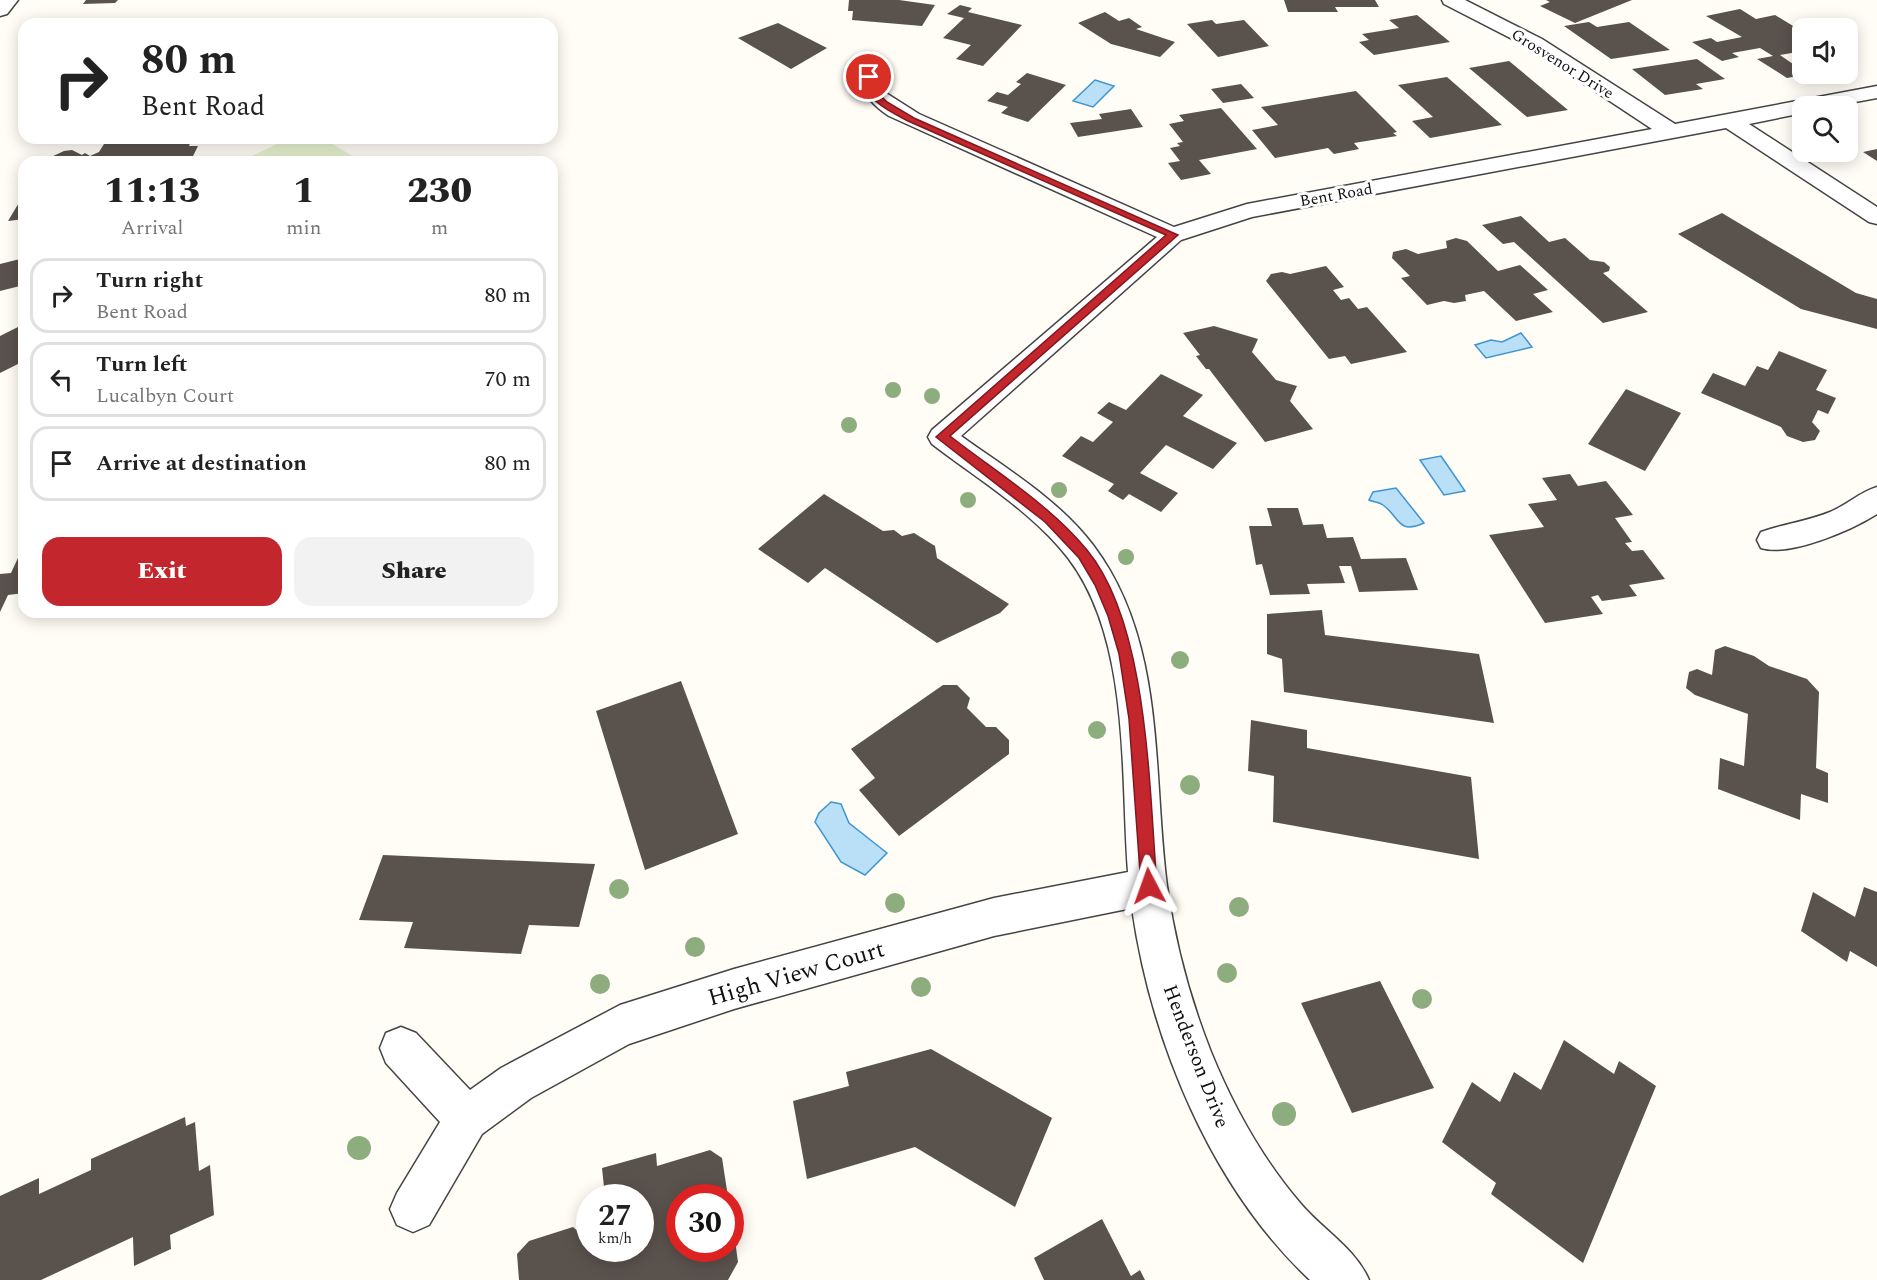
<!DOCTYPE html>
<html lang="en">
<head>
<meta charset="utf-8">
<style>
	body { margin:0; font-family:Spectral,serif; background:#f2f2f2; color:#222; height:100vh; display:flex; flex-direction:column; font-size:22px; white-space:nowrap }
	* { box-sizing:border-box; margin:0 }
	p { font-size:20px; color:#767676 }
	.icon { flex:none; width:33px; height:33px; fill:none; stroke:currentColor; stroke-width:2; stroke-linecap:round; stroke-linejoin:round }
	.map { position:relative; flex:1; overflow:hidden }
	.panel { position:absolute; left:18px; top:156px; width:540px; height:462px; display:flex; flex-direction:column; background:#fff; border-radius:18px; box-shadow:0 3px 15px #0003 }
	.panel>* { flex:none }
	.hud { position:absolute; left:18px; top:18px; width:540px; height:126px; border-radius:18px; box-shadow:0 3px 15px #0003; background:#fff; color:#222; overflow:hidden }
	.buttons { position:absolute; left:1792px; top:18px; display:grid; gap:12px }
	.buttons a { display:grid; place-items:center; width:66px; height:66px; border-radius:12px; background:#fff; box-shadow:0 3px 15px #0003; font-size:30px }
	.speed { position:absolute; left:576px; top:1184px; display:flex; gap:12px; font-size:30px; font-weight:700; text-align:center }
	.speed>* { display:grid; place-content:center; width:78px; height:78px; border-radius:50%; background:#fff; box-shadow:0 3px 15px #0003; line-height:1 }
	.speed small { font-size:15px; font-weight:400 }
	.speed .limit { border:9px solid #d22; background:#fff; color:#111 }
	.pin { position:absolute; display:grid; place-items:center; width:51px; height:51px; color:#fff; margin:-26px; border:3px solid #fff; border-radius:50%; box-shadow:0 2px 6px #0007 }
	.me { position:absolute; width:66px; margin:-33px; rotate:356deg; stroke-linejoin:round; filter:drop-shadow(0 0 4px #0008) }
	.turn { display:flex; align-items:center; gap:21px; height:126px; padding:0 24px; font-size:27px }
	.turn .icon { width:78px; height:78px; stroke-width:2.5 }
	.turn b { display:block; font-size:42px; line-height:51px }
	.eta { display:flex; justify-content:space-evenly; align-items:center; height:102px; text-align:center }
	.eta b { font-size:36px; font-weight:800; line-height:42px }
	.primary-button { display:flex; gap:12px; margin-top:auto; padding:12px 24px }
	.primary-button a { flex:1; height:69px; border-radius:18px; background:#c4262e; color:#fff; font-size:24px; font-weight:800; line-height:69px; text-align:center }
	.primary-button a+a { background:#f2f2f2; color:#222 }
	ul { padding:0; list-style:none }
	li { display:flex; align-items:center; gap:18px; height:75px; margin:0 12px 9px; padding:0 12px; border:3px solid #e0e0e0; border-radius:18px }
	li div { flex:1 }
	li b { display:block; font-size:22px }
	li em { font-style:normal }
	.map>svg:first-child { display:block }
</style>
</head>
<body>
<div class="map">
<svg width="1877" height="1280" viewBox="0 0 1877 1280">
	<rect width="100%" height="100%" fill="#fffdf5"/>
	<path fill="#e6f2cf" d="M290 138H323L362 162H239Z"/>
	<path fill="#b9e0f7" stroke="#3f96cf" stroke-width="1.5" d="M1095 80 1114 86 1093 107 1073 101Z
		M1521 333 1532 347 1486 358 1475 345 1491 340 1502 342Z
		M1441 456 1465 491 1444 495 1420 460Z
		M1396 488 1424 523C1397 535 1400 517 1383 505 1379 502 1373 502 1369 500L1373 492Z
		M831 802 841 804 849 823 887 853 865 875 841 862 815 822 819 813Z"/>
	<path fill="#5a524d" d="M86 0H118L115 3 83 4Z
		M849 0H899L935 5 922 26 852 20 853 11H848Z
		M1284 0H1375L1379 7H1335L1338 12H1288Z
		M1546 0H1632L1575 23 1540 6 1550 2Z
		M960 5 972 8 968 12 1022 25 983 66 956 59 971 45 943 38 964 18 947 14Z
		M1740 9 1756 19 1775 15 1803 32V51L1780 55 1803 71V75L1787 78 1757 59 1773 56 1760 48 1732 53 1739 57 1722 61 1692 42 1711 38 1717 42 1742 37 1706 16Z
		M1105 12 1119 21 1129 18 1142 27 1136 29 1175 42 1160 57 1111 44 1078 23Z
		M1417 15 1450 42 1374 55 1359 42 1369 40 1362 34 1399 28 1389 20Z
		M1212 20 1216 24 1244 20 1269 46 1218 57 1187 24Z
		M1589 22 1597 27 1629 22 1670 50 1611 59 1564 26Z
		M778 23 827 48 791 69 738 38Z
		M1697 59 1725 79 1696 84 1703 89 1665 95 1632 69Z
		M1509 61 1568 110 1527 117 1469 68Z
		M1027 73 1066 85 1028 122 1001 113 1008 107 987 101 997 92 1008 95 1021 84 1016 82Z
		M1447 77 1502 125 1430 138 1412 121 1433 117 1398 85Z
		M1241 84 1254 98 1223 103 1211 89Z
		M1356 91 1397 132 1393 133 1397 136 1354 143 1359 149 1334 154 1328 148 1275 158 1252 130 1278 125 1261 107Z
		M1221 108 1257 149 1199 160 1211 174 1181 180 1168 163 1180 161 1170 148 1180 146 1177 143 1183 142 1169 124 1184 121 1179 115Z
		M1131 109 1143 127 1078 137 1070 123 1102 119 1099 114Z
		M192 138 189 146H198L190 162H157L159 158 137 162H133L134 160 47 162 49 158 64 151 72 150 82 155 85 153 90 156 99 152 104 144Z
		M1877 149V161L1863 152Z
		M20 201H24V219L8 221Z
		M1722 213 1856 293 1877 299V329L1801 309 1678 234Z
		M1521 216 1549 242 1565 238 1590 260 1604 262 1610 267 1609 271 1603 273 1648 312 1603 323 1514 242 1503 244 1482 225Z
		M1456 238 1467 241 1498 271 1520 265 1548 290 1533 294 1553 312 1516 321 1484 291 1465 295 1466 301 1454 303 1444 301 1427 305 1401 278 1410 276 1392 258 1393 252 1406 249 1418 254 1447 248 1446 241Z
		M24 258V285L0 291V264Z
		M1326 266 1344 287 1333 290 1341 300 1349 298 1358 309 1367 307 1407 352 1351 364 1345 356 1329 359 1266 281 1271 274 1282 272 1290 274Z
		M24 324V361L0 373V336Z
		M1214 326 1258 339 1252 352 1276 380 1297 386 1290 401 1313 429 1265 442 1209 369H1206L1196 356 1200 355 1183 333Z
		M1779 351 1827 370 1816 390 1836 398 1828 414 1818 410 1812 422 1820 431 1815 440 1803 442 1787 436 1781 427 1701 393 1713 373 1745 386 1757 366 1768 370Z
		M1161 374 1203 395 1183 416 1237 443 1213 469 1166 445 1140 473 1178 493 1161 512 1129 494 1123 500 1108 491 1114 484 1062 456 1081 436 1093 442 1113 422 1097 413 1109 402 1126 410Z
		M1626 389 1681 413 1645 471 1588 444Z
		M1570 474 1578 486 1606 481 1633 515 1615 518 1632 542 1625 543 1632 551 1643 550 1665 579 1629 585 1637 596 1602 601 1598 595 1591 597 1603 614 1545 623 1489 535 1544 527 1528 504 1557 500 1542 478Z
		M824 494 883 531 894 530 902 536 914 533 935 546 937 558 1009 604 1000 613 937 643 825 568 808 583 758 549Z
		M1267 508H1298L1303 525 1323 524 1327 538 1353 537 1361 559 1406 558 1418 590 1359 592 1351 566H1339L1345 583 1307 584 1310 594 1270 595 1262 564 1256 565 1249 526H1272Z
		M24 545V593L8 595 0 612V574L11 573Z
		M1322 610 1325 635 1479 654 1494 723 1284 692 1282 659 1267 654V614Z
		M1725 646 1754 656 1769 666 1807 679 1819 692 1816 768 1828 773V803L1801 794 1800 820 1718 789 1720 758 1744 766 1748 714 1695 695 1686 688 1689 672 1697 669 1712 675 1715 650Z
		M681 681 738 834 645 870 596 711Z
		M943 685H957L970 698 967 708 986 727H996L1009 740V754L899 836 859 790 875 778 851 749Z
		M1251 720 1307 730V748L1471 777 1479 859 1273 822 1274 776 1248 771Z
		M383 855 595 864 579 927 529 925 521 954 404 948 413 922 359 920Z
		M1864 887 1877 892V967L1850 951 1847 962 1801 931 1813 892 1855 917Z
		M1380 981 1434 1088 1352 1113 1301 1003Z
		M1564 1040 1614 1074 1619 1061 1656 1086 1583 1263 1491 1194 1496 1183 1442 1142 1472 1082 1500 1102 1514 1072 1541 1090Z
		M931 1049 1052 1118 1015 1207 915 1147 807 1179 793 1101 849 1086 846 1072Z
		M185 1117 186 1126 195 1122 199 1171 210 1165 214 1215 170 1235 171 1249 134 1266 133 1237 41 1280H0V1196L39 1178V1194L91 1170V1159Z
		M710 1150 722 1158 728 1197H680V1248H730L732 1219 738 1262 728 1280H519L517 1254 529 1241 573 1227 586 1238 587 1249 640 1248V1197H605L602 1168 656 1153 657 1166Z
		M1102 1219 1131 1276 1140 1270 1145 1280H1044L1034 1258Z"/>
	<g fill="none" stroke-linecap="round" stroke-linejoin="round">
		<defs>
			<path id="street" d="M0 0H18L7 14 0 16Z
				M1442 0H1465L1542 39 1675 124 1877 86V98L1834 106H1803V113L1749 124 1877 207V224L1869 222 1726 128 1252 217 1181 240 961 436C1007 469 1059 500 1093 545 1167 643 1152 772 1167 886 1175 943 1190 999 1211 1052 1233 1106 1263 1160 1301 1204 1322 1229 1356 1249 1369 1280H1310C1211 1187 1151 1041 1132 908L994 936 734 1009 629 1044 531 1098 482 1134 429 1225 413 1232 397 1225 390 1209 397 1193 440 1122 386 1063 380 1048 386 1033 401 1027 416 1033 470 1090 501 1068 620 1005 734 969 994 898 1128 872C1120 770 1132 628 1059 547 1023 506 975 477 932 444L928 437 932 430 1157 237 889 116C874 106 863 95 859 77L862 73H876L886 93 919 114 1174 227 1247 204 1652 129 1528 47 1444 4Z
				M1877 487V514C1852 530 1790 557 1761 548L1757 540 1761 532C1784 524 1808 521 1830 512 1847 505 1860 492 1877 487Z"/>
		</defs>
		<use href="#street" stroke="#444" stroke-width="3"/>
		<use href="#street" fill="#fff" fill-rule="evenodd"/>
	</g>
	<g fill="#8dad7f">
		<circle cx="893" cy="390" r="8"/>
		<circle cx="932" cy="396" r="8"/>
		<circle cx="849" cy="425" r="8"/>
		<circle cx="1059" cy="490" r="8"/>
		<circle cx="968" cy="500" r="8"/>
		<circle cx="1126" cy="557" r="8"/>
		<circle cx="1180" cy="660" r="9"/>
		<circle cx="1097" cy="730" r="9"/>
		<circle cx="1190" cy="785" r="10"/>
		<circle cx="619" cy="889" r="10"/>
		<circle cx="895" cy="903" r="10"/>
		<circle cx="1239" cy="907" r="10"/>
		<circle cx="695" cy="947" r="10"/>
		<circle cx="1227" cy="973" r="10"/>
		<circle cx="600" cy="984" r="10"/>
		<circle cx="921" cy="987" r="10"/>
		<circle cx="1422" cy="999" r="10"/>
		<circle cx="1284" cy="1114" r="12"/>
		<circle cx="359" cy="1148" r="12"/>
	</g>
	<path fill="#c4262e" stroke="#7f191e" stroke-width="1.5" d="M866 76H872L874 89 887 102 914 118 1178 235 950 436C996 472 1049 504 1087 550 1149 625 1149 791 1157 886L1154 891 1149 894 1143 891 1141 886 1129 719 1119 654 1108 616 1095 585 1079 558 1045 522 936 437 1166 235 908 121C891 112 861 99 866 76Z"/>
	<g text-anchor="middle" stroke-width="6" stroke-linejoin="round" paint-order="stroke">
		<g font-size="16" fill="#111" stroke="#fff">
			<text transform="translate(1563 63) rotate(32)" y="6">Grosvenor Drive</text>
			<text transform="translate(1336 194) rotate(-10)" y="6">Bent Road</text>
		</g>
		<g font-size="20" fill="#111" stroke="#fff">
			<text transform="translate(1197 1056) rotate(69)" y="7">Henderson Drive</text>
		</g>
		<g font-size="24" fill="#111" stroke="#fff">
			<text transform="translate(796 973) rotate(-16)" y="8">High View Court</text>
		</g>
	</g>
</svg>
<div class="buttons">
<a><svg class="icon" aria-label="sound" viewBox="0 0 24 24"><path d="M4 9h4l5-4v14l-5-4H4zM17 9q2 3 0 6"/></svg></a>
<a><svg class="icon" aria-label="search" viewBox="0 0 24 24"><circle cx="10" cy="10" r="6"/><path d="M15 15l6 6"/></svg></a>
</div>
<div class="speed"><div>27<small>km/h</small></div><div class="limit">30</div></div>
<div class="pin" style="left:869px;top:77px;background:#d93025"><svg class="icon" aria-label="arrive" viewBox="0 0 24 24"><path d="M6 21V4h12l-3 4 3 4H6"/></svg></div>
<svg class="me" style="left:1149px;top:886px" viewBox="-20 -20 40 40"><path d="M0-17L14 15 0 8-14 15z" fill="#c4262e" stroke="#fff" stroke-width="4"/></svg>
<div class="hud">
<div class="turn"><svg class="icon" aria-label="right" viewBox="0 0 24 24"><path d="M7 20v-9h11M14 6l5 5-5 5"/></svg><div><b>80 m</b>Bent Road</div></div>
</div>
<section class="panel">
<div class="eta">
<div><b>11:13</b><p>Arrival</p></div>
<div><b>1</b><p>min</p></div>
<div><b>230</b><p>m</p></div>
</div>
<ul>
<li><svg class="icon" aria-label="right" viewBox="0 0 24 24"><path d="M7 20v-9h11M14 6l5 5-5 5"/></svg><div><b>Turn right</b><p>Bent Road</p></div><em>80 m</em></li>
<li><svg class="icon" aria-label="left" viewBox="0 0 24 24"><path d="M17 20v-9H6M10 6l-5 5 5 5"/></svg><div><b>Turn left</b><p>Lucalbyn Court</p></div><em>70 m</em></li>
<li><svg class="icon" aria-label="arrive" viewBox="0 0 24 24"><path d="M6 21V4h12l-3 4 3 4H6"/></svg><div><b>Arrive at destination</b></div><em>80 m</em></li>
</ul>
<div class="primary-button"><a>Exit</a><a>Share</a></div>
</section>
</div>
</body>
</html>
